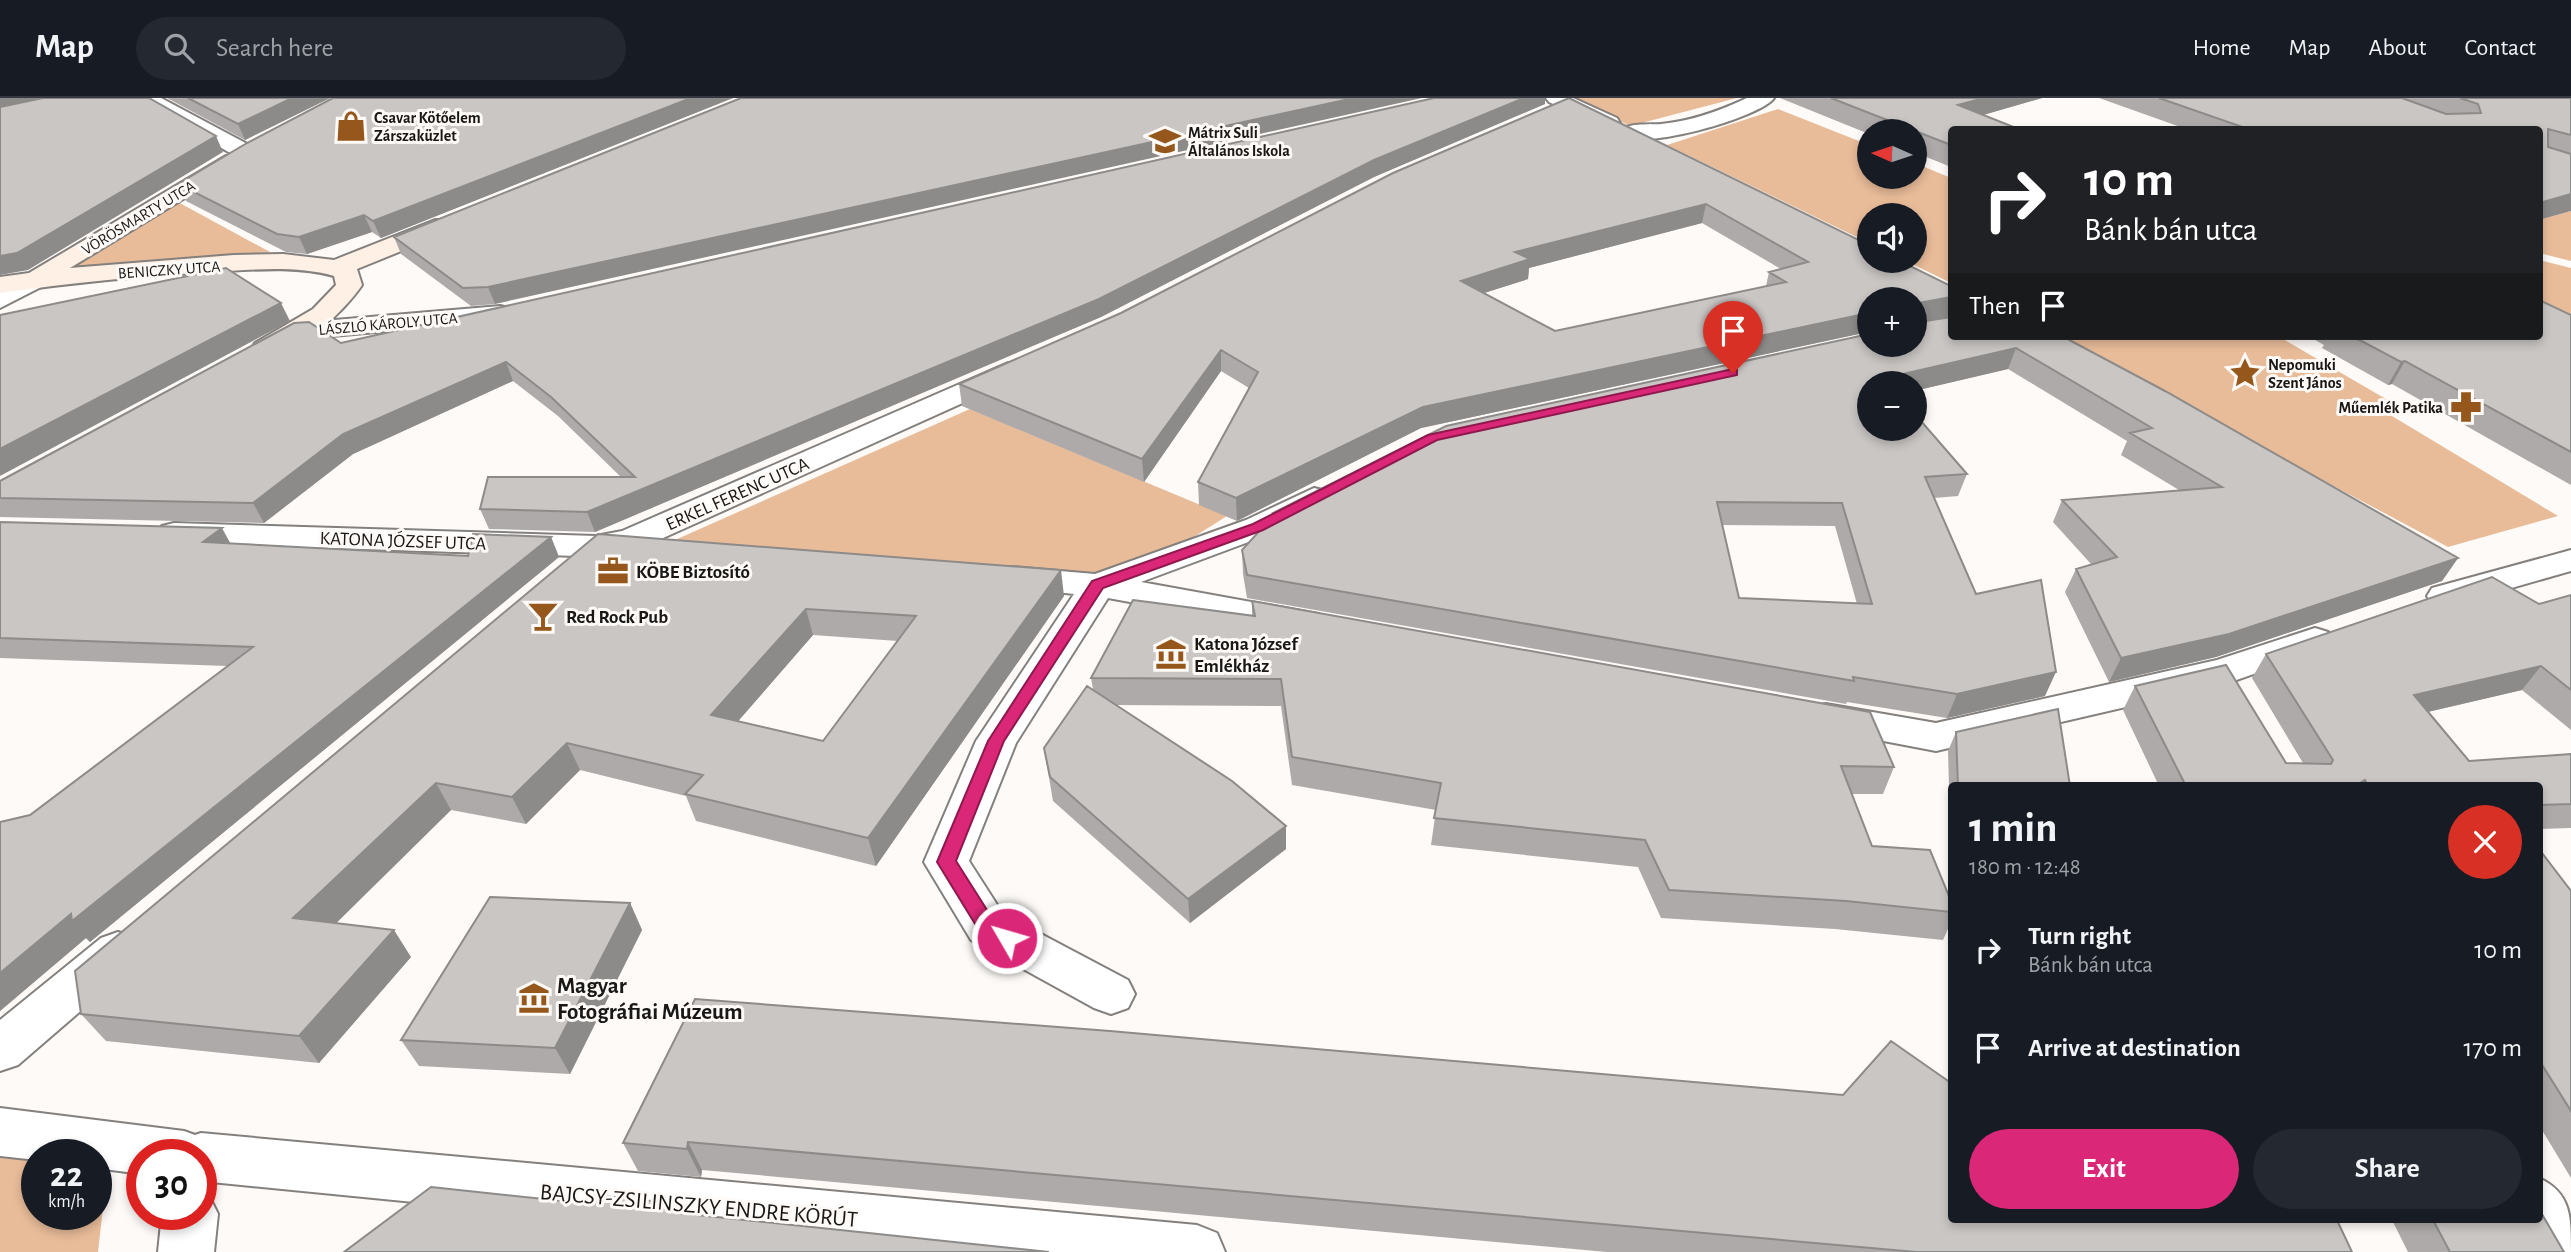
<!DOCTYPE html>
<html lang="en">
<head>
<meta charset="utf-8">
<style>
	body { margin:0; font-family:"Alegreya Sans",sans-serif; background:#242831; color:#f1f3f6; height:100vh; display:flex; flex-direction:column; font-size:26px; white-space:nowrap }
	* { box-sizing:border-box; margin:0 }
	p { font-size:23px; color:#9ea1a6 }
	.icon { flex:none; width:38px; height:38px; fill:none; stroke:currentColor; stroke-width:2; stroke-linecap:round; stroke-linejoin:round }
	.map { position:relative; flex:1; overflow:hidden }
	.drawer { position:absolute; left:1948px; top:684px; width:595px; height:441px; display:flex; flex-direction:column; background:#171b24; border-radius:7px; box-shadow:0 4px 10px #0003 }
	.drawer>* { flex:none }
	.hud { position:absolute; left:1948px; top:28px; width:595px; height:214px; border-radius:7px; box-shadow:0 4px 10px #0003; background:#202124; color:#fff; overflow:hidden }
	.needle { width:46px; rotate:273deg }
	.tools { position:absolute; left:1857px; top:21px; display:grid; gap:14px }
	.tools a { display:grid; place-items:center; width:70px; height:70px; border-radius:50%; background:#171b24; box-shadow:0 4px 10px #0003; font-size:35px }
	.speed { position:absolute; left:21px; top:1041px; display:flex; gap:14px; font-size:35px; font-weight:700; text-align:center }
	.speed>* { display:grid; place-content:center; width:91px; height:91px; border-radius:50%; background:#171b24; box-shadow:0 4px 10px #0003; line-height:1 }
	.speed small { font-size:18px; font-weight:400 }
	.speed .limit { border:10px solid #d22; background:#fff; color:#111 }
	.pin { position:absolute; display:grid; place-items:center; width:60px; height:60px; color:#fff; margin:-72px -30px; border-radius:50% 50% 50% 0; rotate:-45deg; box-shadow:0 0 7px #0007 }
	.pin .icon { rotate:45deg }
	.me { position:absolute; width:77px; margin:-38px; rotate:308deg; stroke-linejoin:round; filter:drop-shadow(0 0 5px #0008) }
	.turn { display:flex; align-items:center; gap:24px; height:147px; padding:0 21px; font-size:32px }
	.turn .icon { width:91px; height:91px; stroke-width:2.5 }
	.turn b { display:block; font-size:49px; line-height:60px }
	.then { display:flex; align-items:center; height:66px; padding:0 21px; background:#0003; gap:14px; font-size:26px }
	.round { display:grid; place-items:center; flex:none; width:74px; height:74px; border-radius:37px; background:#242831 }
	.overview { display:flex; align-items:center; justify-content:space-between; height:119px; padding:0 21px }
	h1 { font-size:42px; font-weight:600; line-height:52px }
	.cta { display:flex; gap:14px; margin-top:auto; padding:14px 21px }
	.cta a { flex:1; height:80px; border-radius:42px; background:#db2777; color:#fff; font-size:28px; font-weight:600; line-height:80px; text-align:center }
	.cta a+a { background:#242831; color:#f1f3f6 }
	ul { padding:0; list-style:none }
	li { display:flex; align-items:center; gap:21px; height:98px; padding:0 21px }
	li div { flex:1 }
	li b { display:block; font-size:26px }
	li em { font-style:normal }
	header { display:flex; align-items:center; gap:42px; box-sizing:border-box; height:98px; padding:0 35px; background:#171b24; border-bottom:2px solid #363941 }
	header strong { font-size:33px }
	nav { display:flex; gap:38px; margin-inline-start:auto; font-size:24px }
	.search { width:490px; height:63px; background:#242831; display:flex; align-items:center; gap:18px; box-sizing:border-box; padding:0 24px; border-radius:38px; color:#9ea1a6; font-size:26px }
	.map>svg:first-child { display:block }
</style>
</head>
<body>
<header>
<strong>Map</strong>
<div class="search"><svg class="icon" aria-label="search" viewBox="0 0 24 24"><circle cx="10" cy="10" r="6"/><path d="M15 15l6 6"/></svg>Search here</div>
<nav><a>Home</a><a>Map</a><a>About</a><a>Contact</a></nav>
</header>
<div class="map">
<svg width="2571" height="1154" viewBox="0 0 2571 1154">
	<rect width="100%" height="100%" fill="#fdfaf7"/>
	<path fill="#e9bc99" d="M1573 0H1737L1630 28Z
		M1778 11 1869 47V79H1914L1915 65 1951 80V185L1906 163H1914V117H1869V145L1667 47Z
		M176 103 270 154 69 171Z
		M2571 113V163L2539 155V122Z
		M2539 162 2571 170V221L2539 207Z
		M2052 238H2278L2403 311 2387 315 2558 418 2448 449Z
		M970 311 1227 418 1100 498 657 450Z
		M0 1057 37 1063V1116H96V1072L107 1074 98 1154H0Z"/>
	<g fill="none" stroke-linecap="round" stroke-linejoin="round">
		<defs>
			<path id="street" d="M136 0H161L253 49 256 54 253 59H237Z
				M1546 0H1573L1617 20 1620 25 1617 30H1601L1549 4Z
				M1747 0H1774C1760 20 1633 56 1618 35 1626 24 1648 27 1661 26 1692 23 1719 13 1747 0Z
				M34 174 43 176 47 182 43 188 0 210V191Z
				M500 208 510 210 514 216 510 222 299 241 289 239 285 233 289 227 299 225Z
				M1008 265 1018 268 1023 274 1018 280 652 445 655 450 650 457 638 460 174 445 162 442 157 435 162 428 174 425 596 438 622 433Z
				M1314 390 1326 393 1331 400 1326 407 1270 436 1141 484 1318 516 1323 524 1318 532 1305 536 1108 500 1016 645 969 763 1003 816 1128 882 1135 896 1128 910 1111 916 1094 910 971 842 924 764 976 643 1074 496 999 488 994 480 999 472 1012 469 1095 476 1246 422Z
				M2571 452V473L2445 509 2432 506 2427 498 2432 490Z
				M2315 530 2328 534 2334 542 2328 550 2225 586 1936 653 1826 632 1812 629 1806 619 1812 609 1826 606 1936 625 2217 562Z
				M118 834 135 840 142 853 135 866 18 967 0 973V922L101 840Z
				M0 1010 184 1033 195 1037 201 1035 1197 1127 1217 1135 1225 1154H922L201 1083V1057H142V1076L96 1070V1057H37V1062L0 1058Z
				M2539 1080C2571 1095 2571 1118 2571 1154H2536L2519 1122H2539Z
				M201 1094 209 1098 218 1116 214 1154H158L162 1116H201Z"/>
			<path id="secondary" d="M226 58 234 60 237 65 234 70 70 170 234 157 283 156 334 162 435 122H453L456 127 453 132 357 171 362 187C344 214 290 266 255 257L251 251 255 245 313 211 336 187 334 178C295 167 250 172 210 174 140 178 70 185 0 195V179L29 175Z"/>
		</defs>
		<use href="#street" stroke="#83807e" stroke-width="4"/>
		<use href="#secondary" stroke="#83807e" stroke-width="4"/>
		<use href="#street" fill="#fff" fill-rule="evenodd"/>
		<use href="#secondary" fill="#fef0e5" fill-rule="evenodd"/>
	</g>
	<path fill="#adaaa9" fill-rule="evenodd" d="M167 0H330L245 42Z
		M333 0H733L381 140 372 134 307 156 286 154 186 103 178 86Z
		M741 0 495 206 471 208 401 156 394 139Z
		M1434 0H1545V6L1374 79 1101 219 595 434 489 431 480 411 621 379 558 318 513 283 353 356 264 425 0 419V400L341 245Z
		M1569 0 1951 218 2062 238 2458 460 2442 483 2216 559 2109 584 2065 494 2076 471 2091 466 2053 424 2062 402 2179 392 2121 357 2127 343 2008 271 1914 293V285H1869L1967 376 1958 398 1934 400 1976 496 2045 598 1947 620 1847 604 1846 606 1247 500 1243 476 1242 452 1273 418V415L1914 247 1869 201V236L1868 234 1421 330 1237 423 1199 407 1198 384 1249 290 1221 273 1144 384 962 308 959 286 1121 215ZM1702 125 1781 171 1769 174 1766 188 1555 233 1484 195 1528 181 1529 170ZM1722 427 1835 428 1857 506 1739 500Z
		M1780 0H2042L1983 17 1951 32V69L1914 54V33H1869V36Z
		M2099 0H2571V113L2539 32H2189Z
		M2571 217V387L2392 286 2388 287 2322 250 2324 247 2308 238H2539Z
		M0 424 231 445 468 458 551 439 559 459 90 844 86 840 0 913V724L30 717 227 568 0 560Z
		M598 436 1064 498 876 768 696 723 686 698 580 672 526 726 451 712 336 825 411 859 319 965 106 943 81 916ZM813 537 898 543 823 643 738 623Z
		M2571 497V632L2522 592 2428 614 2469 663 2571 656V730L2539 731V688H2159L2123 612 2135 588 2286 665H2303L2252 580 2266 556 2539 506Z
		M1252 503 1894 669 1883 696H1852L1872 748 1951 803V824L1943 842 1835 831 1661 820 1638 769 1431 747 1436 712 1292 687 1281 608 1116 607 1286 728V751L1190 825 1053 703 1044 650 1093 591 1091 580 1252 517Z
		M1956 634 2070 688H1951V757L1948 653Z
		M2539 751 2571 793V1080L2539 1027Z
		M630 805 642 832 570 976 419 968 401 942Z
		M695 901 1951 1122 2352 1154H1607L702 1072 701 1079 638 1073 623 1045Z
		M2392 1122H2539L2564 1154H2408Z"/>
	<path fill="#8d8b89" d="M0 0H45L0 10Z
		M292 0H330L245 42 238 26Z
		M691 0H733L381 140 373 123Z
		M1354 0H1422L495 206 488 189Z
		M1524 0H1545V6L1374 79 1101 219 595 434 587 414 1374 62Z
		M1984 0H2042L1952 26 1958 7Z
		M216 38 223 54 28 172 0 177V158Z
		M2571 96V113L2539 122V105Z
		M1706 106 1702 125 1529 170 1528 181 1459 203 1461 183 1515 154Z
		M364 117 372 134 307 156 299 139Z
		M1951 199V218L1914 225 1918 205Z
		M281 205 290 223 0 378V351Z
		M1869 215 1868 234 1421 330 1237 423 1236 400 1423 309Z
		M2016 250 2008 271 1914 293V285H1883L1885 280Z
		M1221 252V273L1144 384 1142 361Z
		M2405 263 2392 286 2388 287 2401 264Z
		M506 264 513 283 353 356 264 425 253 405 343 336Z
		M222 430 233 450 203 444Z
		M551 439 559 459 90 844 86 840 0 913V875L71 816Z
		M2458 460 2442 483 2216 559 2109 584 2121 560Z
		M1061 472 1064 498 876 768 868 740Z
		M806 511 813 537 720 644 711 617Z
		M2541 568 2522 592 2397 621 2414 597Z
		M2056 574 2045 598 1947 620 1957 596Z
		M567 645 580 672 526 726 512 699Z
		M436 685 451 712 313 848 293 820Z
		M1286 728V751L1190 825 1188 801Z
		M630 805 642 832 570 976 555 950Z
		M394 832 411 859 319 965 299 938Z
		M688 1044 702 1072 701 1079 687 1051Z
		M680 1106 696 1134 679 1115Z"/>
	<path fill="#c9c6c4" stroke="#8d8b89" stroke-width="2" fill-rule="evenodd" d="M43 0H149L216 38 17 155 0 158V9Z
		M188 0H292L238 26Z
		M333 0H691L373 123 364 117 299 139 277 136 178 86 247 45Z
		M741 0H1354L488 189 463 190 394 139Z
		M1434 0H1524L1374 62 1099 201 587 414 480 411 488 379H635L551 299 506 264 343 336 253 405 0 400V383L294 225 309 224 341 245Z
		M1569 0 1869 147V163H1900L1951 188V199L1918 205 1919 224 1951 219V238H2062L2165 293 2458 460 2229 536 2121 560 2076 471 2117 459 2062 402 2222 389 2130 335 2152 330 2016 250 1885 280 1889 285H1869V331H1914V315L1967 376 1925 379 1976 496 2041 482 2056 574 1957 596 1853 579 1854 583 1247 477 1242 452 1275 416 1273 415 1446 328 1869 236V247H1914V201H1869V215L1423 309 1236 400 1198 384 1258 274 1221 252 1142 361 959 286 1121 215 1393 75ZM1706 106 1808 164 1769 174 1786 184 1555 233 1461 183 1530 161 1515 154ZM1717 404 1842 405 1872 506 1739 500Z
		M1831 0H1984L1958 7 2021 32H1951V47Z
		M2159 0H2402L2446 16 2481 15 2478 6 2460 0H2571V37L2548 31V49L2571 56V96L2539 105V32H2251Z
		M226 170 281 205 0 351V217Z
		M2539 202 2571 217V354L2405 263 2401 264 2352 238H2539Z
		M0 424 222 430 203 444 468 458 473 436 551 439 72 823 71 816 0 875V724L30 717 253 549 0 540Z
		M598 436 1061 472 868 740 685 696 703 677 567 645 512 699 436 685 293 820 394 832 299 938 81 916 75 873ZM806 511 916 518 823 643 711 617Z
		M2492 479 2539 506 2571 497V592L2541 568 2414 597 2469 663 2571 656V706L2539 707V688H2368L2365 682 2355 688H2186L2135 588 2226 567 2286 665 2331 666 2333 662 2266 556Z
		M1133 502 1255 518 1252 503 1870 614 1894 669 1841 668 1872 748 1930 752 1951 803V814L1846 803 1669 792 1645 742 1434 720 1441 685 1292 659 1281 581 1091 580Z
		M1087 588 1232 683 1286 728 1188 801 1050 679 1044 650Z
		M2058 611 2070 688H1958L1956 634Z
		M2539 751 2571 793V1013L2539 962Z
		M490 799 630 805 555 950 401 942Z
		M695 901 1110 933 1843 997 1891 943 1951 985V1122H2337L2352 1154H1916L688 1044 687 1051 623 1045Z
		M431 1089 591 1106 595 1097 680 1106 679 1115 1049 1154H344Z
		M2539 1111 2564 1154H2450L2433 1122H2539Z"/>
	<path fill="#db2777" stroke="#8e194d" stroke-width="2" d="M1733 271 1737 272V277L1437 342 1263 432 1103 490 1004 643 956 763 994 823 1014 834 1017 840 1014 845 1007 847 980 834 937 764 988 643 1092 483 1253 426 1428 337Z"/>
	<defs>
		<symbol id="shop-bare" viewBox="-9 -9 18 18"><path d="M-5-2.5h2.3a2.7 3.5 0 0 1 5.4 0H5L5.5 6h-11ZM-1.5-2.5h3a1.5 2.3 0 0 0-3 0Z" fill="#95571c" stroke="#fdfaf7" stroke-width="2.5" paint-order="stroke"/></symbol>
		<symbol id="school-bare" viewBox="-9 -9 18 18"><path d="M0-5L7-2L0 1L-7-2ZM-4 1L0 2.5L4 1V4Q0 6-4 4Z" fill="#95571c" stroke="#fdfaf7" stroke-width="2.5" paint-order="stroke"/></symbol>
		<symbol id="sight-bare" viewBox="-9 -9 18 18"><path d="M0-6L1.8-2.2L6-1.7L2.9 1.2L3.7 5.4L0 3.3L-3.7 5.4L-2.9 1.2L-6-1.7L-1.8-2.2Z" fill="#95571c" stroke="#fdfaf7" stroke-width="2.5" paint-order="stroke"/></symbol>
		<symbol id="pharmacy-bare" viewBox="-9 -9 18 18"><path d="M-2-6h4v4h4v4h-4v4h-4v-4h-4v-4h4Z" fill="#95571c" stroke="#fdfaf7" stroke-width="2.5" paint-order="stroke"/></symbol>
		<symbol id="office-bare" viewBox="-9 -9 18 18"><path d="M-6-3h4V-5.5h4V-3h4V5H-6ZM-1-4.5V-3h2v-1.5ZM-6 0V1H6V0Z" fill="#95571c" stroke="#fdfaf7" stroke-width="2.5" paint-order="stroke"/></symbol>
		<symbol id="bar-bare" viewBox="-9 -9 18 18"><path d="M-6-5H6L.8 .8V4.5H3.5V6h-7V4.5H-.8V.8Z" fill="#95571c" stroke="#fdfaf7" stroke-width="2.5" paint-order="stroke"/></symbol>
		<symbol id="museum-bare" viewBox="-9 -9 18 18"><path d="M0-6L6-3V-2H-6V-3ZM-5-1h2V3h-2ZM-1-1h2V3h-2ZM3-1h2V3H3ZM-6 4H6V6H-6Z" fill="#95571c" stroke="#fdfaf7" stroke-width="2.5" paint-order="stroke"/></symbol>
	</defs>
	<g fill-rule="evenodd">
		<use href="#shop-bare" x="329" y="6" width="44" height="44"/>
		<use href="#school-bare" x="1143" y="21" width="44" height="44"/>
		<use href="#sight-bare" x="2223" y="253" width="44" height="44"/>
		<use href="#pharmacy-bare" x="2444" y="287" width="44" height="44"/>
		<use href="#office-bare" x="591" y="451" width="44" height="44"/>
		<use href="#bar-bare" x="521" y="496" width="44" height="44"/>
		<use href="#museum-bare" x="1149" y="534" width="44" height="44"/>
		<use href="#museum-bare" x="512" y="878" width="44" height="44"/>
	</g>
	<g text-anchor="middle" stroke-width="6" stroke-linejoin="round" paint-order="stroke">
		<g font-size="16" font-weight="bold" fill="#191817" stroke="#fdfaf7" text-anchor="start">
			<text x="374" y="25">Csavar Kötőelem<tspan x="374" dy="18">Zárszaküzlet</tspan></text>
			<text x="1188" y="40">Mátrix Suli<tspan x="1188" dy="18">Általános Iskola</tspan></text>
			<text x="2268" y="272">Nepomuki<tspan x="2268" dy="18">Szent János</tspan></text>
			<text x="2443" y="315" text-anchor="end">Műemlék Patika</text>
		</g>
		<g font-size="16" fill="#191817" stroke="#fdfaf7">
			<text transform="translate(138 119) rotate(-31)" y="6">VÖRÖSMARTY UTCA</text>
			<text transform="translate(169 171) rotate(-4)" y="6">BENICZKY UTCA</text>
			<text transform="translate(388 225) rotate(-5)" y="6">LÁSZLÓ KÁROLY UTCA</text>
		</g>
		<g font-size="19" fill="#191817" stroke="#fdfaf7">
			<text transform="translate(737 395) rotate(-24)" y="7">ERKEL FERENC UTCA</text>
			<text transform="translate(403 442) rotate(2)" y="7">KATONA JÓZSEF UTCA</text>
		</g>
		<g font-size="19" font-weight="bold" fill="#191817" stroke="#fdfaf7" text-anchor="start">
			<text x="636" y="480">KÖBE Biztosító</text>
			<text x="566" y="525">Red Rock Pub</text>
			<text x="1194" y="552">Katona József<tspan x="1194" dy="22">Emlékház</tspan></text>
		</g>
		<g font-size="23" font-weight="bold" fill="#191817" stroke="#fdfaf7" text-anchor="start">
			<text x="557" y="895">Magyar<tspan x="557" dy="26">Fotográfiai Múzeum</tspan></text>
		</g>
		<g font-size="23" fill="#191817" stroke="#fdfaf7">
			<text transform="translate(699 1107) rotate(5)" y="8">BAJCSY-ZSILINSZKY ENDRE KÖRÚT</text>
		</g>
	</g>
</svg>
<div class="tools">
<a><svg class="needle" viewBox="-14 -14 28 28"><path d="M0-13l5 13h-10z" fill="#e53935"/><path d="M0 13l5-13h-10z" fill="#9ea1a6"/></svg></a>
<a><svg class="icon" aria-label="sound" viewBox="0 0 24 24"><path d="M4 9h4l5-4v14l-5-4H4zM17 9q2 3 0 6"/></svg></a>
<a>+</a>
<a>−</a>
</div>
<div class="speed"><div>22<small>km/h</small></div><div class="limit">30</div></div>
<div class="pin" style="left:1733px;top:275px;background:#d93025"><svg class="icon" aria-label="arrive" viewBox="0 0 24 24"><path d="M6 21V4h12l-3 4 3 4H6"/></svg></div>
<svg class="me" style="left:1007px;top:840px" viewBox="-20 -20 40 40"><circle r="17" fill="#db2777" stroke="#fff" stroke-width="3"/><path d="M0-11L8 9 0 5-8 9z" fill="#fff"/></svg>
<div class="hud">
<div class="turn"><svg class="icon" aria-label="right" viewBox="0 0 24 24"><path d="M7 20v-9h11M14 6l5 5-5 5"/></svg><div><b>10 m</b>Bánk bán utca</div></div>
<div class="then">Then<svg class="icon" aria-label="arrive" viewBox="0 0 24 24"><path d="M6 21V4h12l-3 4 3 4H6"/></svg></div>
</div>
<section class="drawer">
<div class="overview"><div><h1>1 min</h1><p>180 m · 12:48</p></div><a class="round" style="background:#d93025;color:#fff"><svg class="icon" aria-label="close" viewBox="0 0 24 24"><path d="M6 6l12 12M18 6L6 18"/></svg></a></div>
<ul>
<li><svg class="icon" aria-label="right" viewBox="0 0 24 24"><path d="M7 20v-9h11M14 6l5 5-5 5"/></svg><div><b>Turn right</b><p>Bánk bán utca</p></div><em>10 m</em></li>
<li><svg class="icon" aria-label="arrive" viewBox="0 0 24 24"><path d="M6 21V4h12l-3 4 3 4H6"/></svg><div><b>Arrive at destination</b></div><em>170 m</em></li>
</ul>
<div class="cta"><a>Exit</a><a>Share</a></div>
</section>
</div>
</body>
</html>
